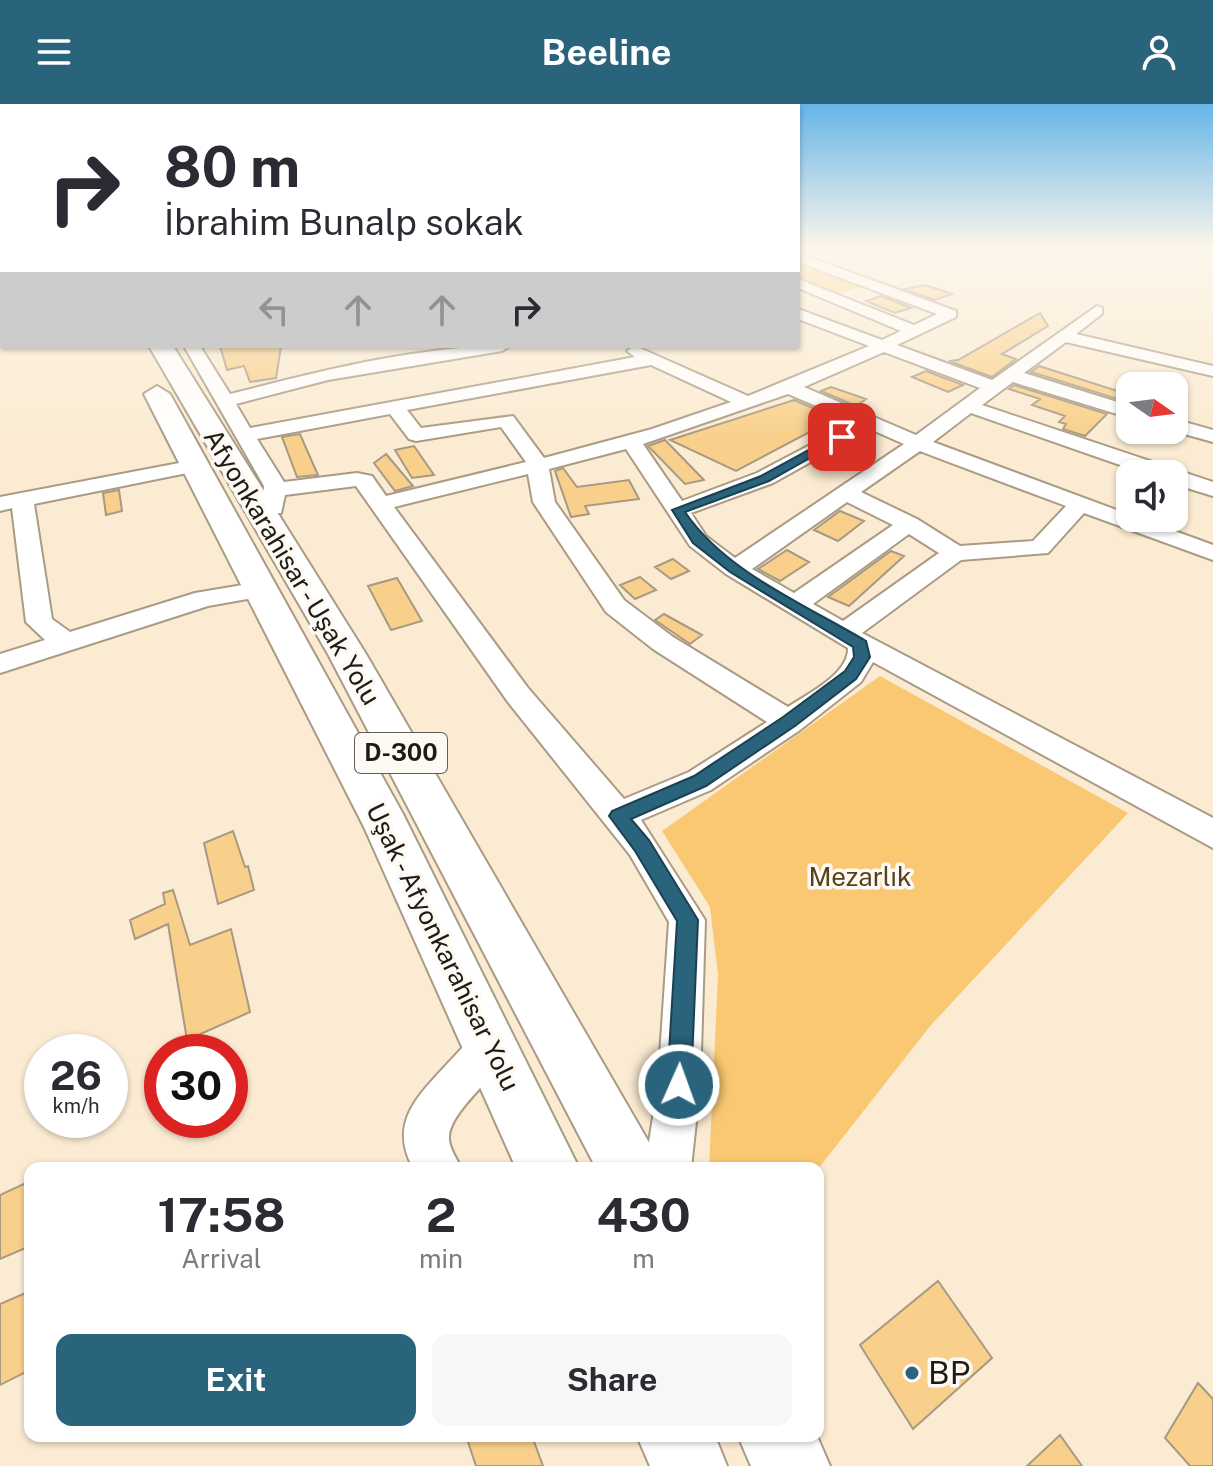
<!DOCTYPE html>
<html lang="en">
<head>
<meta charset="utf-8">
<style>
	body { margin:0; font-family:"Public Sans",sans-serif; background:#f7f7f7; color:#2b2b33; height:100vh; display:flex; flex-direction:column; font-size:30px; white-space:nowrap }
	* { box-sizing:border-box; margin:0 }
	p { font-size:26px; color:#7c7c81 }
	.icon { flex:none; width:44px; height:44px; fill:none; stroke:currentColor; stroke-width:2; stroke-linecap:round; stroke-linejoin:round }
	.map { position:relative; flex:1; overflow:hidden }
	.sheet { position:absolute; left:24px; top:1058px; width:800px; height:280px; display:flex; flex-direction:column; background:#fff; border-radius:16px; box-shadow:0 2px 6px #0004 }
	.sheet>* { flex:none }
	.banner { position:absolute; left:0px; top:0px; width:800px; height:244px; box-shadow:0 2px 6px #0004; background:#fff; color:#2b2b33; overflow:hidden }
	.needle { width:52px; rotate:104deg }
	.fabs { position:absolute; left:1116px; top:268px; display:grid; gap:16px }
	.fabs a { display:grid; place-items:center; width:72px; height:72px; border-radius:16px; background:#fff; box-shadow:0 2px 6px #0004; font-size:40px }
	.speed { position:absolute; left:24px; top:930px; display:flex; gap:16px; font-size:40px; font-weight:700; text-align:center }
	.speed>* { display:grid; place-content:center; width:104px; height:104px; border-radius:50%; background:#fff; box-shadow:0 2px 6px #0004; line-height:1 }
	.speed small { font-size:20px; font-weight:400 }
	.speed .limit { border:12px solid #d22; background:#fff; color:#111 }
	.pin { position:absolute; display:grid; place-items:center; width:68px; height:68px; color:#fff; margin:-34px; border-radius:16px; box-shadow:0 4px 12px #0006 }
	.me { position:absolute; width:88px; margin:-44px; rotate:2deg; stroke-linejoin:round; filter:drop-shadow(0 0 6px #0008) }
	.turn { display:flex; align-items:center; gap:28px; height:168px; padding:0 32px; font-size:36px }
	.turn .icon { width:104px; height:104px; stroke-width:2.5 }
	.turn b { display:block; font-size:56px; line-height:68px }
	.lanes { display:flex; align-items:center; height:76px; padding:0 32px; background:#0003; justify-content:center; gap:40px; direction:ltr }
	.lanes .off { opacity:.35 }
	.eta { display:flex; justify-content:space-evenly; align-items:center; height:136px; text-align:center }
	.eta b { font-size:48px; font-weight:700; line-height:56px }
	.action { display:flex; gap:16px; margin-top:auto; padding:16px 32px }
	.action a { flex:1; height:92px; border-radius:16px; background:#29637c; color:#fff; font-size:32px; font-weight:700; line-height:92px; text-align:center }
	.action a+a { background:#f7f7f7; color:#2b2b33 }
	header { display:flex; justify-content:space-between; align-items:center; height:104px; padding:0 32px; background:#29637c; color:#fff; font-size:36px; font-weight:700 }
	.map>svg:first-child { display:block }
</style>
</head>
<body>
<header><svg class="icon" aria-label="menu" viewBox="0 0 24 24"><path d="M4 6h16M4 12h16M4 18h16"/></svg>Beeline<svg class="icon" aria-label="person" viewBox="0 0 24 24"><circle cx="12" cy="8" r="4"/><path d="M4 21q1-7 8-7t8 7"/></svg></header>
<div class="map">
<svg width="1213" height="1362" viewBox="0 0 1213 1362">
	<rect width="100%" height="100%" fill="#fbebd2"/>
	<path fill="#fac872" d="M807 157 868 180 838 190 798 175V158Z
		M880 572 1128 709 931 921 818 1065 709 1064 718 871 710 803 662 727Z"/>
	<path fill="#f9d08b" stroke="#a89982" stroke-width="2" d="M925 181 952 190 934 196 905 185Z
		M881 192 911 204 895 209 866 197Z
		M1040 209 1048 222 1002 250 1016 255 992 273 949 257 958 256Z
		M220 242H281L276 274 250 278 244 262 227 266Z
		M1039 262 1130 291V294L1124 297 1031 268Z
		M926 267 963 281 948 288 912 273Z
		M1014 281 1107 310 1085 332 1063 325 1066 320 1059 318 1065 312 1032 301 1040 295 1009 285Z
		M831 283 866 295 856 302 821 287Z
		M794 296 836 314 736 367 670 336Z
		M300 330 306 344 318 371 297 373 282 333Z
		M665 336 666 337 704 376 685 380 648 342Z
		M414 342 434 371 412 374 395 346Z
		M386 350 413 382 395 387 374 359Z
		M563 364 577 383 629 376 639 395 585 402 589 410 571 413 555 367Z
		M119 386 122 407 106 411 103 389Z
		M840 407 864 417 838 437 814 426Z
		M787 446 809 458 780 477 758 465Z
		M891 447 904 452 849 502 828 493Z
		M673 455 689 467 671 475 655 463Z
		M640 473 656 486 635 495 620 481Z
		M397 474 422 517 391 526 368 482Z
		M664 510 702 531 690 540 655 516Z
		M233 727 245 763 248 762 254 786 218 800 204 739Z
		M173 786 190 841 231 825 250 908 187 936 168 820 135 835 130 816 165 800 163 789Z
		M30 1077V1142L0 1155V1091Z
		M938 1177 992 1254 913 1325 860 1241Z
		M30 1187V1266L0 1281V1200Z
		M1198 1279 1213 1295V1362H1190L1165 1334Z
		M1060 1331 1082 1362H1027Z
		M466 1332H532L543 1362H476Z"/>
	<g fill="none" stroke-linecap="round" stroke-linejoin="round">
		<defs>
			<path id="minor" d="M798 149 956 207V213L897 241 992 276 1097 202 1102 204V210L1076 230 1213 262V272L1066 238 1024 269 1130 302V314L1013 278 982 301 1213 378V392L1174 380V370H1146L971 309 933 338 1130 411V414H1139L1213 441V456L1084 409 1048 449 961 456 862 529 1213 714V744L873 558 861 578 800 626 711 686 641 716 705 816 700 981 691 1064H645L658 981 669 818 630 751 508 598 356 382 285 391 281 409H265L262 404 264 382 184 242H200L230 290C321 267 416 242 510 242L502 247 328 276 236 300 250 324 635 253 627 247 635 242 748 292 869 242 798 215V205L882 236 901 227 798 184V175L914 221 937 210 798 158ZM884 248 980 284 916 331 804 283ZM651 261 731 298 652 325 544 354 513 312 421 324 407 306ZM788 290 854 318 757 369 682 397 643 340ZM390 310 409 335 416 337 501 323 526 358 386 392 372 372 357 369 284 378 257 335ZM870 325 904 340 735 454 706 432 691 409 773 379ZM626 345 690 442 726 470 848 544C849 570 807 590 788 603L673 533 624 496 555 398 549 365ZM920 347 938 354 1066 402 1033 437 960 442 917 415 861 388ZM528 370 533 398 606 508 653 545 767 618 689 668 624 695 528 584 394 403ZM847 398 893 421 794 489 752 465ZM909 430 939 449 843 517 813 500Z
				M2 188V198L0 199V189Z
				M1174 315 1213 326V338L1170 326H1174Z
				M195 356 205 362 202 366 34 400 52 515 70 528 195 489 261 478 270 481 274 486 270 491 208 502 0 569V550L45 536 26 518 12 404 0 407V393Z
				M491 922 506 928 512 943C500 971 447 1008 449 1035 449 1044 457 1055 461 1064H413C388 1018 419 991 448 959 462 945 472 930 491 922Z"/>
			<path id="highway" d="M149 242H173L366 550 651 1042 660 1064H596L328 550Z
				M157 282 170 290 403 710 579 1064H516L364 723 144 290Z
				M637 1332H715L727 1362H650Z
				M738 1332H817L830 1362H751Z"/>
		</defs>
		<use href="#minor" stroke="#a99b84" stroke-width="4"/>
		<use href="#highway" stroke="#a99b84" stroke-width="4"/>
		<use href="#minor" fill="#fff" fill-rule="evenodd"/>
		<use href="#highway" fill="#fff" fill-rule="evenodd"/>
	</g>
	<linearGradient id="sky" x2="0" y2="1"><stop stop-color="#66b5e8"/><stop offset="0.43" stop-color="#fdf6eb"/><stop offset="1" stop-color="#fdf6eb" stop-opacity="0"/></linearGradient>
	<rect width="1213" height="336" fill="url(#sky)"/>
	<path fill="#29637c" stroke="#1b4051" stroke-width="2" d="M838 330 847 333 769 377 685 408C726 468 804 500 866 537L870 553 856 575 795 622 706 682 631 715 649 736 698 816 691 981 688 989 679 993 671 989 667 981 677 817 635 747 609 712 612 707 694 672 783 613 845 567 854 553 853 543 730 468 693 439 672 406 761 372Z"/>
	<circle fill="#29637c" stroke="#fdfaf5" stroke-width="3" cx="912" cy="1269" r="8"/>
	<g text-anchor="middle" stroke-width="7" stroke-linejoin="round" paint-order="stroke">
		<rect fill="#fdfaf5" stroke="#625e56" stroke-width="2" x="355" y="629" width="92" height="40" rx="6"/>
		<g font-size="24" font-weight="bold" fill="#201b12">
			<text x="401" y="657">D-300</text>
		</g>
		<g font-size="26" fill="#201b12" stroke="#fdfaf5">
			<text transform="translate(292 463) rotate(59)" y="9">Afyonkarahisar - Uşak Yolu</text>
			<text transform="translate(443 843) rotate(64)" y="9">Uşak - Afyonkarahisar Yolu</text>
		</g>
		<g font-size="26" fill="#57421c" stroke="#fdfaf5">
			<text x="860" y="782">Mezarlık</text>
		</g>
		<g font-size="32" fill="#201b12" stroke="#fdfaf5" text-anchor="start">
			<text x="928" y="1280">BP</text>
		</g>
	</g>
</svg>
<div class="fabs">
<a><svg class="needle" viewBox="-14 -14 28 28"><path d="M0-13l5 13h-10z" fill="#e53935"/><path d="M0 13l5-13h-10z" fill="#7c7c81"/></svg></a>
<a><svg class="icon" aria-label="sound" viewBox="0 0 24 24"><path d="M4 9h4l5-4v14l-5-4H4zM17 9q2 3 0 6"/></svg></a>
</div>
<div class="speed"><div>26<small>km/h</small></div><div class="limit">30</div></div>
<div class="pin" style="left:842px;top:333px;background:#d93025"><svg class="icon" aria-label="arrive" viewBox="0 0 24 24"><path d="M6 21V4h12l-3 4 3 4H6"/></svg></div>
<svg class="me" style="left:679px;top:981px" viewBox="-20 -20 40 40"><circle r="17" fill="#29637c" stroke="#fff" stroke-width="3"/><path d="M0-11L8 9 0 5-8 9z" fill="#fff"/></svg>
<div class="banner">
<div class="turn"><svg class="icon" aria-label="right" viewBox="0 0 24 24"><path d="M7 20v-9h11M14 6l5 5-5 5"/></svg><div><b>80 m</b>İbrahim Bunalp sokak</div></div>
<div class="lanes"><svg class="icon off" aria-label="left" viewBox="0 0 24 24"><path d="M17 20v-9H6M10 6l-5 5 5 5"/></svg><svg class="icon off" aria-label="ahead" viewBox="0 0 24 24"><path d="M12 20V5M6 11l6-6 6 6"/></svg><svg class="icon off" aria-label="ahead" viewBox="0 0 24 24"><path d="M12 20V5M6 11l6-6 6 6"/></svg><svg class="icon" aria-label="right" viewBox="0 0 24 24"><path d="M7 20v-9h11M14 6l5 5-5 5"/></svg></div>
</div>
<section class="sheet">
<div class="eta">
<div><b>17:58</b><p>Arrival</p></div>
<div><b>2</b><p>min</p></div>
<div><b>430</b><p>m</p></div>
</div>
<div class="action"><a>Exit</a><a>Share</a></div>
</section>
</div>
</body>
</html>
